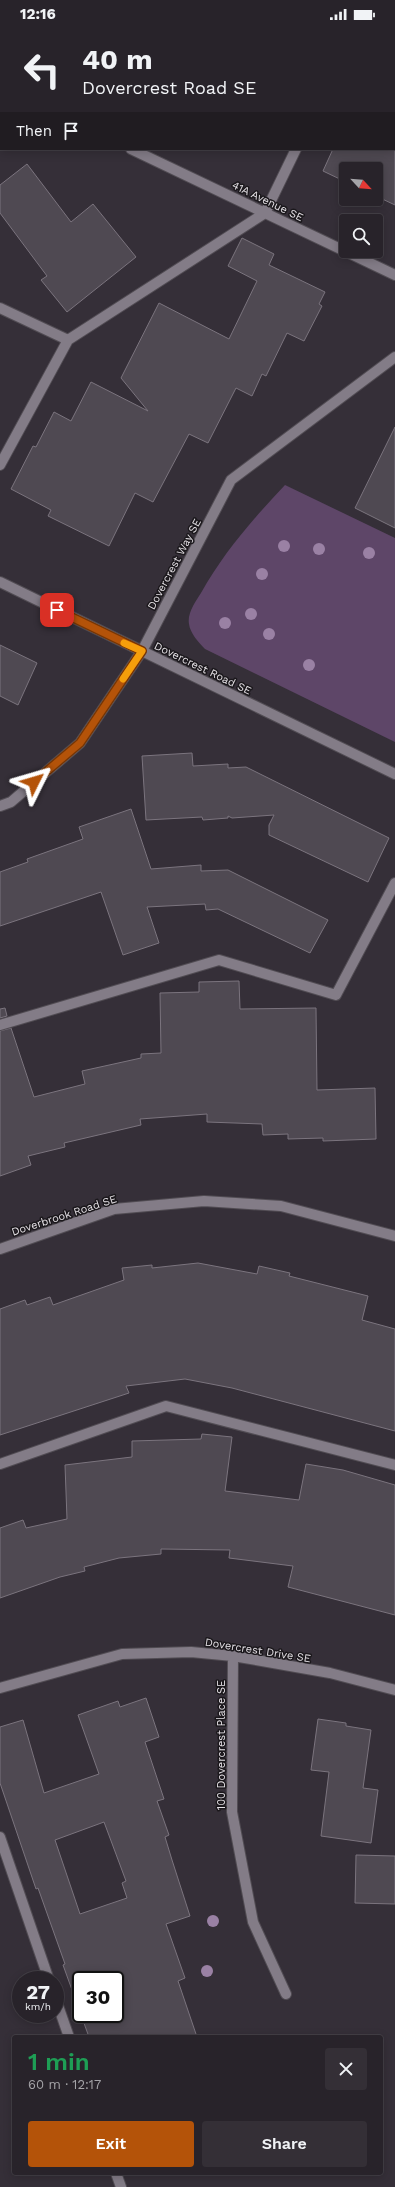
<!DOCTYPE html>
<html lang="en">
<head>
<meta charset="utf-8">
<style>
	body { margin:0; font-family:"Work Sans",sans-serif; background:#342f36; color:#f1f3f6; height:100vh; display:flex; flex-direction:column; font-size:15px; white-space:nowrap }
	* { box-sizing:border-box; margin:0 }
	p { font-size:13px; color:#a5a4a8 }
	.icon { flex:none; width:22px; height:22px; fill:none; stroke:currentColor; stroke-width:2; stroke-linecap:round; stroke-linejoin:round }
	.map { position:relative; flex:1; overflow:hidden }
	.sheet { position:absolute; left:12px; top:2007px; width:371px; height:140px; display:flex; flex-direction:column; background:#28232a; border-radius:4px; box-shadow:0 2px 10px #0003,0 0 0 1px #444047 }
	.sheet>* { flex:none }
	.top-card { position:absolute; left:0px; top:0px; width:395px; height:122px; box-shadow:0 2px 10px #0003,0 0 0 1px #444047; background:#28232a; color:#f1f3f6; overflow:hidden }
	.needle { width:26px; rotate:116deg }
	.tools { position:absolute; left:339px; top:134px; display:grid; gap:8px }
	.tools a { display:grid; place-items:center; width:44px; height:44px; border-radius:4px; background:#28232a; box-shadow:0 2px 10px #0003,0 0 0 1px #444047; font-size:20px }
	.speed { position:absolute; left:12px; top:1943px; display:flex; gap:8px; font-size:20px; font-weight:700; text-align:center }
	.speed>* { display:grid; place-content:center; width:52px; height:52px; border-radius:50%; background:#28232a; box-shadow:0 2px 10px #0003,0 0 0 1px #444047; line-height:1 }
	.speed small { font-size:10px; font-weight:400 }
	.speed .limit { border:2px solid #111; border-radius:6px; background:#fff; color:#111 }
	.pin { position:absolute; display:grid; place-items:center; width:34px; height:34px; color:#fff; margin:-17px; border-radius:8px; box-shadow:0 2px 6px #0006 }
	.me { position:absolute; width:44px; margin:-22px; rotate:50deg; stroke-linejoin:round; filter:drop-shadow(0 0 3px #0008) }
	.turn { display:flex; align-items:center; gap:14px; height:84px; padding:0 16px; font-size:18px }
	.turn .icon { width:52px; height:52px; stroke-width:2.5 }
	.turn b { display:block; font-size:28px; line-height:34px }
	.then { display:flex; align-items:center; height:38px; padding:0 16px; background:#0003; gap:8px; font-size:15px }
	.round { display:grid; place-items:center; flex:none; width:42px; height:42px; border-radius:4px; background:#342f36 }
	.overview { display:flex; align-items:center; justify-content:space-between; height:68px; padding:0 16px }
	h1 { font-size:24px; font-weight:600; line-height:30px; color:#1e9e55 }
	.action { display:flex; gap:8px; margin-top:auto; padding:8px 16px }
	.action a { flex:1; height:46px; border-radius:4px; background:#b45309; color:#fff; font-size:16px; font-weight:600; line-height:46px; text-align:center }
	.action a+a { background:#342f36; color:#f1f3f6 }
	.status { display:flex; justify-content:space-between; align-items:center; height:28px; padding:0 20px; background:#28232a; direction:ltr }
	.status svg { height:11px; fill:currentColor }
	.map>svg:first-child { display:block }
</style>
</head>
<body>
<div class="status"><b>12:16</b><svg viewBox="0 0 49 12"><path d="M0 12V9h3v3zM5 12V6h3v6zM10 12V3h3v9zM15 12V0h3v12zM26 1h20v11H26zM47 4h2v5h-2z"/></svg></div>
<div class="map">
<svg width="395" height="2159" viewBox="0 0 395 2159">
	<rect width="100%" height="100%" fill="#352f38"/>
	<path fill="#5e4668" d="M285 457 395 510V714L205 621C199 615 190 605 189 596 187 585 196 573 201 565 224 524 253 491 285 457Z"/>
	<path fill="#4f4952" stroke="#7b747e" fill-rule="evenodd" d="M333 121H395V177L376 168V141H346V154L323 143Z
		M27 136 71 194 93 176 136 229 67 284 41 252 47 248 0 185V157Z
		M242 210 274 226 269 237 325 264 319 276 322 278 304 313 287 305 266 348 262 346 252 368 236 360 208 415 189 406 153 474 135 465 109 518 48 488 51 482 11 461 33 418 36 419 54 384 71 393 91 354 148 383 121 350 159 275 229 311 257 253 228 238Z
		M395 399V500L355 480Z
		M0 617 37 635 18 677 0 668Z
		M192 725 193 738 228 736V740L246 739 389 810 368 854 269 807V797L274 787 232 790 228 788V790L203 792 202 789 146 792 142 728Z
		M131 781 151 841 201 837V843L228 842 328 892 310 925 218 881 206 882 205 876 147 879 159 915 123 927 101 864 0 898V844L28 834 27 831 83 811 79 799Z
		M239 953 240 981 316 980 317 1062 375 1060 376 1111 323 1113V1110L288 1111V1106L263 1107 262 1096 207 1094V1086L140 1091 141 1097 64 1115 65 1119 28 1128 31 1137 0 1148V1003L11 1000 34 1069 85 1056 82 1043 141 1030V1026L161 1025 160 965 199 964V954Z
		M5 980 7 988 0 990V981Z
		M198 1235 257 1246 259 1238 290 1245 289 1248 368 1268 362 1292 395 1301V1403L232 1360 185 1351 126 1358 129 1365 0 1407V1281L25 1272 27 1277 50 1269 53 1277 124 1252 122 1240 152 1237V1240Z
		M202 1406 232 1409 225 1463 299 1472 306 1436 343 1442 395 1457V1587L288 1559 293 1538 229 1530 230 1522 161 1521V1526L119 1530 84 1539 85 1543 60 1549 0 1570V1500L23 1492 26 1500 67 1491 65 1437 132 1429V1413L201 1411Z
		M146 1670 159 1709 145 1714 164 1771 157 1773 169 1807 165 1809 172 1832 190 1888 166 1896 185 1950 178 1953 197 2009H89L63 1937 65 1936 38 1860 36 1861 0 1755V1699L23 1692 44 1765 99 1746 78 1687 118 1673 120 1679ZM104 1794 126 1853 122 1855 127 1870 80 1886 55 1812ZM81 1952H115V1986H81Z
		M318 1691 346 1695V1698L371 1702 363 1760 378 1762 371 1815 321 1808 329 1744 311 1742Z
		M356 1827 395 1828V1876L355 1875Z"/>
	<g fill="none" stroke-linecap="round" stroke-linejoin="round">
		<defs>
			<path id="minor" d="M117 1V0
				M355 1V0
				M131 121 395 247
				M0 280 68 312
				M0 437 68 312 265 185 296 121
				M0 554 395 746
				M0 778 11 774 80 715 142 623 231 452 395 329
				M0 997 219 932 336 967 395 855
				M0 1221 114 1181 204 1173 281 1178 395 1208
				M0 1436 166 1378 395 1437
				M233 1628 232 1784 253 1894 286 1966
				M0 1660 122 1626 191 1624 233 1628 330 1645 395 1662
				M0 1809 49 1952
				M55 1969 69 2009
				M116 2145 121 2159"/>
		</defs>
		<use href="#minor" stroke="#514c53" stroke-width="12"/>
		<use href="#minor" stroke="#837c87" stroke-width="10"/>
	</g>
	<g fill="#9a81a4">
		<circle cx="284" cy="518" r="6"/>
		<circle cx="319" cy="521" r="6"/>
		<circle cx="369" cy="525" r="6"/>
		<circle cx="262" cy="546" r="6"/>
		<circle cx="251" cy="586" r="6"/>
		<circle cx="225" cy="595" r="6"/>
		<circle cx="269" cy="606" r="6"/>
		<circle cx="309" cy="637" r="6"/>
		<circle cx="213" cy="1893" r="6"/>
		<circle cx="207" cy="1943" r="6"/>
	</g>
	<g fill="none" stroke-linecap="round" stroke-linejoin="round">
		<defs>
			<path id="route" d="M34 754 80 715 142 623 57 582"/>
		</defs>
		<use href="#route" stroke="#753606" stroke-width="10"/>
		<use href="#route" stroke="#b45309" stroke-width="7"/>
		<path stroke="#f59e0b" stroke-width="7" d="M123 651 142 623 124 615"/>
	</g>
	<g text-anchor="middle" stroke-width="3" stroke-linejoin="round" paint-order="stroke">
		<g font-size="11" fill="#e5e1e6" stroke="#1b181c">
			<text transform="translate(268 173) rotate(26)" y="4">41A Avenue SE</text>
			<text transform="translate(174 536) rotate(-62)" y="4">Dovercrest Way SE</text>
			<text transform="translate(203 640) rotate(26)" y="4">Dovercrest Road SE</text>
			<text transform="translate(64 1187) rotate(-18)" y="4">Doverbrook Road SE</text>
			<text transform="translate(258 1622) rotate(9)" y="4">Dovercrest Drive SE</text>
			<text transform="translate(221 1717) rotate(-90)" y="4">100 Dovercrest Place SE</text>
		</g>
	</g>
</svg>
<div class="tools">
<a><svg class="needle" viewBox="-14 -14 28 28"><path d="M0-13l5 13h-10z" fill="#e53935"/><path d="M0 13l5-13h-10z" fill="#a5a4a8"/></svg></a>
<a><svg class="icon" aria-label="search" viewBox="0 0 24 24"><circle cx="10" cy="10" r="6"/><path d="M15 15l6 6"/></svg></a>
</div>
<div class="speed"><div>27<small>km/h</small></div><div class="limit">30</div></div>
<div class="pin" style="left:57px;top:582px;background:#d93025"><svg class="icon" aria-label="arrive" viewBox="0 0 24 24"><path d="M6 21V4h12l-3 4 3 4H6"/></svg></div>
<svg class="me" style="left:34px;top:754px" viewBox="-20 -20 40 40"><path d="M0-17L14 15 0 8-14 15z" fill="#b45309" stroke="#fff" stroke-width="4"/></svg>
<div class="top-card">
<div class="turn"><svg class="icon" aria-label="left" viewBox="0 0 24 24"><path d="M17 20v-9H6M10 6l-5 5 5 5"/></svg><div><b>40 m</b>Dovercrest Road SE</div></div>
<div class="then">Then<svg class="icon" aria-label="arrive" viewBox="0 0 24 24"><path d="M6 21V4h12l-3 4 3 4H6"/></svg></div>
</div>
<section class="sheet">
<div class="overview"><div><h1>1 min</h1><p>60 m · 12:17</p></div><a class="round"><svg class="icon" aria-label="close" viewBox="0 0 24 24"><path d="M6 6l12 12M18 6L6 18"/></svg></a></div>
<div class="action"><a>Exit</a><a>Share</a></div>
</section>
</div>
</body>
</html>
